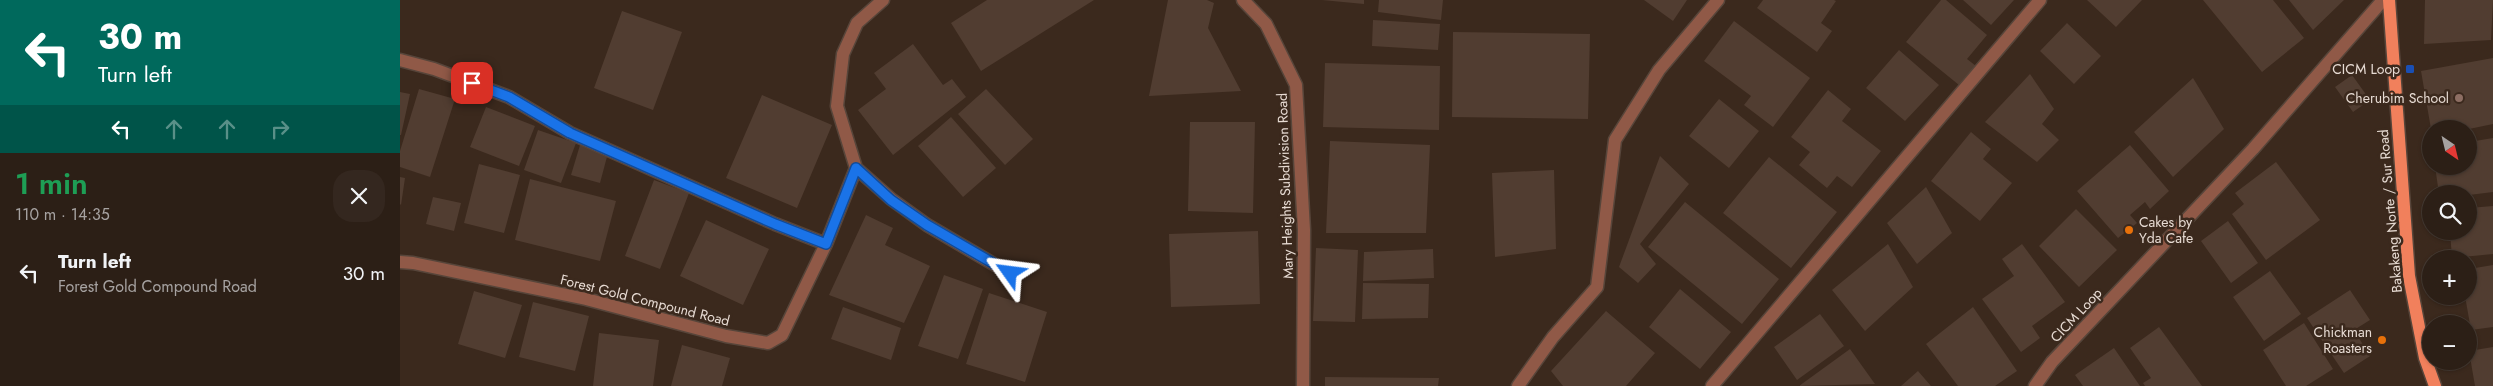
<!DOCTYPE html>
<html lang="en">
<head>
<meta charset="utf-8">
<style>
	body { margin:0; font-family:Jost,sans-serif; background:#34271f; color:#f1f3f6; height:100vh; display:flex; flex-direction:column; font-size:19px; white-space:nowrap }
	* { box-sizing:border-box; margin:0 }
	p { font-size:16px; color:#a6a2a1 }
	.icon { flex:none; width:28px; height:28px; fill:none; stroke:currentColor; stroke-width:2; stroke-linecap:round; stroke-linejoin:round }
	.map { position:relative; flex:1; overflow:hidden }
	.panel { display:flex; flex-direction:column; background:#2c1f16; width:400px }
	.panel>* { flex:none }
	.banner { background:#00695c; color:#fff; overflow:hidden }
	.needle { width:32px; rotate:145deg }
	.tools { position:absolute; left:2022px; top:120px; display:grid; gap:10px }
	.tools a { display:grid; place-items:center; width:55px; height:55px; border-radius:50%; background:#2c1f16; box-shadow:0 1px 4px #0004,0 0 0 1px #483d35; font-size:25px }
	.pin { position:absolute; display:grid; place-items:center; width:42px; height:42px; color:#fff; margin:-21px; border-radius:10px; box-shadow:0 2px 8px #0006 }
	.me { position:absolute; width:55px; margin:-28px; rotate:301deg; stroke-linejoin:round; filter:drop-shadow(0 0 4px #0008) }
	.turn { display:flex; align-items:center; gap:18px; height:105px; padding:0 15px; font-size:22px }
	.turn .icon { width:65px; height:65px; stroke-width:2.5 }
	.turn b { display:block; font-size:35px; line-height:42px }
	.lanes { display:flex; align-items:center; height:48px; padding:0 15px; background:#0003; justify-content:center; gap:25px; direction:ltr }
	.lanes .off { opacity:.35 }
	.round { display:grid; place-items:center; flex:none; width:52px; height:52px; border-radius:20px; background:#34271f }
	.summary { display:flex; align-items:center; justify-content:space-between; height:85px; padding:0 15px }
	h1 { font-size:30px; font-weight:600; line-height:38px; color:#1e9e55 }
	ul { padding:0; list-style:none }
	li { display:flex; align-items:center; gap:15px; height:70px; padding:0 15px }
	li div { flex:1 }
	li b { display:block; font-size:19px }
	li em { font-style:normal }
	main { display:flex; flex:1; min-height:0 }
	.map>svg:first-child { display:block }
</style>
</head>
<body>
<main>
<section class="panel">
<div class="banner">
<div class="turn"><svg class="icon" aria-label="left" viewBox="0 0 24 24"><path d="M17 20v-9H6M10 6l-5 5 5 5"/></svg><div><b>30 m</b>Turn left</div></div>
<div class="lanes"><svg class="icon" aria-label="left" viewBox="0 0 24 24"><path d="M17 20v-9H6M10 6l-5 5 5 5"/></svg><svg class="icon off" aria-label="ahead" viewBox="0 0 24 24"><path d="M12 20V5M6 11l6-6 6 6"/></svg><svg class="icon off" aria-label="ahead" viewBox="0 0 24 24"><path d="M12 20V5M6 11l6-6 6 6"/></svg><svg class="icon off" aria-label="right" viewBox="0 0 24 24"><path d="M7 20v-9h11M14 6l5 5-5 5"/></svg></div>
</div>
<div class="summary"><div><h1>1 min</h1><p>110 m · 14:35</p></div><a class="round"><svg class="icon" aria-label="close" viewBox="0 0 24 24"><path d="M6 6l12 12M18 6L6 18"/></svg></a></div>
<ul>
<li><svg class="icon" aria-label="left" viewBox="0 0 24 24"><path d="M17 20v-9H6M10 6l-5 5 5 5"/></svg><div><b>Turn left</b><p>Forest Gold Compound Road</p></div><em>30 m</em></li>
</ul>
</section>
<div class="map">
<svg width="2093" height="386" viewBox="0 0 2093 386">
	<rect width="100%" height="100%" fill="#3b291d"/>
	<path fill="#513d31" d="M587 0H694L581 71 551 23Z
		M768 0H807L814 3 808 28 841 91 749 96Z
		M922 0H964V4Z
		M979 0H1043L1041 20 978 12Z
		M1244 0H1287L1273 21Z
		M1363 0H1434L1436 1 1421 23 1432 31 1417 52 1357 8Z
		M1541 0H1546L1587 35 1567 59 1576 66 1559 85 1506 42Z
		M1563 0H1614L1591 25Z
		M1687 0H1742L1716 27Z
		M1803 0H1873L1904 38 1862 72Z
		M1889 0H1944L1913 30Z
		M2025 0H2093L2091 40 2024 44Z
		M222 11 282 32 253 110 194 88Z
		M973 20 1040 24 1038 50 972 46Z
		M1334 21 1410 78 1373 127 1344 105 1351 96 1304 61Z
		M1667 23 1701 56 1674 84 1640 51Z
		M1053 32 1190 34 1188 119 1052 117Z
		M513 44 543 85 552 79 566 97 493 155 458 110 486 89 474 73Z
		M1499 50 1539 85 1505 121 1466 88Z
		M2093 58V124L2069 129H2031L2021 71Z
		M925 63 1040 66 1039 130 923 127Z
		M1630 74 1654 109 1642 124 1659 140 1637 162 1585 122Z
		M1952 75 1970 100 1953 112 1935 87Z
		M1793 78 1824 129 1773 177 1734 132Z
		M19 89 55 99 30 177 0 167V151Z
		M586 89 633 139 605 165 558 114Z
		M1428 90 1451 109 1442 121 1481 151 1452 187 1437 176 1427 188 1399 165 1410 152 1391 137Z
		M0 92 10 94 1 135H0Z
		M362 95 432 125 397 208 326 178Z
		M1319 99 1359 131 1329 168 1289 136Z
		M86 107 135 126 119 166 70 147Z
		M551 117 596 168 563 197 518 146Z
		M790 122H855L853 213 788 211Z
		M138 130 176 143 161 183 124 170Z
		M1571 132 1591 149 1583 159 1612 183 1580 221 1531 181Z
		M2093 138V192L2069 195 2039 194 2035 166H2069V142Z
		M930 141 1030 145 1026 233H926Z
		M180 145 208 153 200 183 171 175Z
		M1730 145 1769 191 1750 209 1745 202 1730 215 1737 223 1718 238 1677 191Z
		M1260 156 1289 184 1240 244 1256 264 1238 283 1219 267Z
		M1369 157 1437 212 1391 268 1323 213Z
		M1876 162 1920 220 1866 260 1832 214 1844 204 1835 193Z
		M79 164 120 175 104 233 64 223Z
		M1154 170 1156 249 1095 257 1092 173Z
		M0 177 5 178 1 205 0 204Z
		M130 179 216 201 200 261 115 240Z
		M254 180 289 193 260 269 225 256Z
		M1526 187 1552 233 1517 264 1487 223Z
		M33 197 61 203 54 231 26 224Z
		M1285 202 1379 279 1342 324 1248 247Z
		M2093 206V254L2052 258 2050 231H2069V208Z
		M1676 209 1717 250 1679 287 1639 246Z
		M466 215 493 228 485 245 530 266 504 323 429 295Z
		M306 220 369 249 343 305 280 276Z
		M1828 221 1858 263 1831 283 1801 241Z
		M858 231 860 304 771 307 769 234Z
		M1488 244 1513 287 1465 331 1432 290Z
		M1622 244 1665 302 1632 326 1640 338 1621 352 1582 299 1614 276 1602 259Z
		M916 248 958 250 955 322 913 321Z
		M1033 249 1034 278 963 281 964 252Z
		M2093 265V327L2071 330 2065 296H2069V269Z
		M1870 271 1901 314 1864 341 1833 297Z
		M544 275 583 289 558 359 518 346Z
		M963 283 1029 284 1028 318 962 319Z
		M1280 289 1331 332 1300 369 1249 327Z
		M1950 290 1970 320 1954 330 1970 356 1944 373 1907 318Z
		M74 291 122 305 105 358 58 344Z
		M589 293 647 312 625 382 566 364Z
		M133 302 189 316 175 371 119 357Z
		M443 307 501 328 491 360 431 339Z
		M1573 307 1617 371 1595 386H1558L1526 344Z
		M1206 311 1255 353 1226 386H1163L1151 371Z
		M1420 314 1444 346 1397 380 1374 347Z
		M1904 323 1933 369 1906 386H1886L1863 350Z
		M1759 327 1802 386H1745L1743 383 1751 378 1730 348Z
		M199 333 259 340 253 386H193Z
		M282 345 330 358 322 386H271Z
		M2093 347V386H2075L2069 351Z
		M1714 348 1740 386H1683L1675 375Z
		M1450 349 1475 384 1399 386Z
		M1518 371 1531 386H1501Z
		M925 377 1039 378 1038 386H925Z"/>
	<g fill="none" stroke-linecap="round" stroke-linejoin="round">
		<defs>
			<path id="minor" d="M843 0 866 24 896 85 904 230 903 386
				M0 60 34 69 109 97 170 133 375 224 426 244
				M456 168 491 199 527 225 609 273
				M0 262 13 263 186 299 326 336 368 343 382 335 426 244 456 168 437 106 443 54 457 23 483 0
				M1118 386 1153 337 1197 287 1215 140 1259 70 1318 0
				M1312 386 1640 0
				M1635 386 1652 362 1853 149 1983 0"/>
			<path id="major" d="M1989 0 2009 276 2025 358 2035 386"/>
		</defs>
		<use href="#minor" stroke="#57453a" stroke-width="15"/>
		<use href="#major" stroke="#57453a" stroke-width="15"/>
		<use href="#minor" stroke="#905947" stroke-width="12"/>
		<use href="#major" stroke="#f1805c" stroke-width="12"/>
	</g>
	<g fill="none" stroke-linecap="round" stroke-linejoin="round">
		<defs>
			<path id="route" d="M72 83 109 97 170 133 375 224 426 244 456 168 491 200 527 225 610 273"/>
		</defs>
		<use href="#route" stroke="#114b97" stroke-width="12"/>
		<use href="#route" stroke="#1a73e8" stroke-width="9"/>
	</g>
	<rect fill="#1a4fb4" stroke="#3b291d" stroke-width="2" x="2005" y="64" width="10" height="10" rx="2.5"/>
	<circle fill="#8d6e63" stroke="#3b291d" stroke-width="2" cx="2059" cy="98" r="5"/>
	<g fill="#e8710a" stroke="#3b291d" stroke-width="2">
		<circle cx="1729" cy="230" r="5"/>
		<circle cx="1982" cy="340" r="5"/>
	</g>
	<g text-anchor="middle" stroke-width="5" stroke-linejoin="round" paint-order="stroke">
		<g font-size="14" fill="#e7dbd3" stroke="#3b291d" text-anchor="end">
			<text x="2000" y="74">CICM Loop</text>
			<text x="2049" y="103">Cherubim School</text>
			<text x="1739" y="227" text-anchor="start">Cakes by<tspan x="1739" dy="16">Yda Cafe</tspan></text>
			<text x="1972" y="337">Chickman<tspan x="1972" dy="16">Roasters</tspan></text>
		</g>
		<g font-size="14" fill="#e7dbd3" stroke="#3b291d">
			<text transform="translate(885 186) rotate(-92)" y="5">Mary Heights Subdivision Road</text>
			<text transform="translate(1990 211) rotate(-95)" y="5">Bakakeng Norte / Sur Road</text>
			<text transform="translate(245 300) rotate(14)" y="5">Forest Gold Compound Road</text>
			<text transform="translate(1676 315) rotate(-47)" y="5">CICM Loop</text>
		</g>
	</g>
</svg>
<div class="tools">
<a><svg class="needle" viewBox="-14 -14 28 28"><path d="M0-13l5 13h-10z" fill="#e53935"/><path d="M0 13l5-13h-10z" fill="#a6a2a1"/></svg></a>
<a><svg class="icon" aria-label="search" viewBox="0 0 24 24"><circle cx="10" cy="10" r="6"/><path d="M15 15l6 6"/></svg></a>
<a>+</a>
<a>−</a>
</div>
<div class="pin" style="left:72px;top:83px;background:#d93025"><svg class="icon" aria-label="arrive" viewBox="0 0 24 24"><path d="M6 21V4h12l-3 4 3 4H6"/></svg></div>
<svg class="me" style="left:610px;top:273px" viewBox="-20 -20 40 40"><path d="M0-17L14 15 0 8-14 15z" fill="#1a73e8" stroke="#fff" stroke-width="4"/></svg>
</div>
</main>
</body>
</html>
